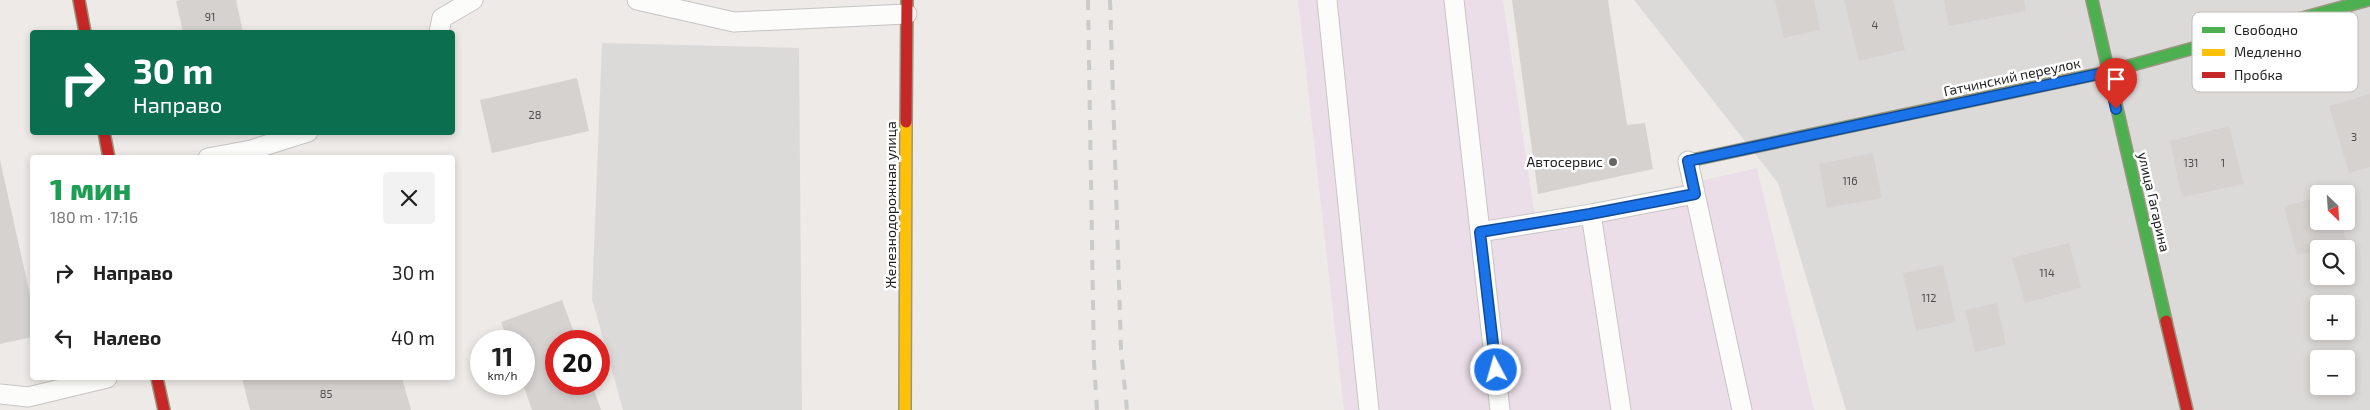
<!DOCTYPE html>
<html lang="ru">
<head>
<meta charset="utf-8">
<style>
	body { margin:0; font-family:"Exo 2",sans-serif; background:#f2f2f2; color:#222; height:100vh; display:flex; flex-direction:column; font-size:19px; white-space:nowrap }
	* { box-sizing:border-box; margin:0 }
	p { font-size:16px; color:#767676 }
	.icon { flex:none; width:28px; height:28px; fill:none; stroke:currentColor; stroke-width:2; stroke-linecap:round; stroke-linejoin:round }
	.map { position:relative; flex:1; overflow:hidden }
	.side { position:absolute; left:30px; top:155px; width:425px; height:225px; display:flex; flex-direction:column; background:#fff; border-radius:5px; box-shadow:0 2px 8px #0003 }
	.side>* { flex:none }
	.banner { position:absolute; left:30px; top:30px; width:425px; height:105px; border-radius:5px; box-shadow:0 2px 8px #0003; background:#0b6e4f; color:#fff; overflow:hidden }
	.needle { width:32px; rotate:155deg }
	.tools { position:absolute; left:2310px; top:185px; display:grid; gap:10px }
	.tools a { display:grid; place-items:center; width:45px; height:45px; border-radius:5px; background:#fff; box-shadow:0 2px 8px #0003; font-size:25px }
	.speed { position:absolute; left:470px; top:330px; display:flex; gap:10px; font-size:25px; font-weight:700; text-align:center }
	.speed>* { display:grid; place-content:center; width:65px; height:65px; border-radius:50%; background:#fff; box-shadow:0 2px 8px #0003; line-height:1 }
	.speed small { font-size:12px; font-weight:400 }
	.speed .limit { border:8px solid #d22; background:#fff; color:#111 }
	.pin { position:absolute; display:grid; place-items:center; width:42px; height:42px; color:#fff; margin:-51px -21px; border-radius:50% 50% 50% 0; rotate:-45deg; box-shadow:0 0 5px #0007 }
	.pin .icon { rotate:45deg }
	.me { position:absolute; width:55px; margin:-28px; rotate:354deg; stroke-linejoin:round; filter:drop-shadow(0 0 4px #0008) }
	.turn { display:flex; align-items:center; gap:18px; height:105px; padding:0 20px; font-size:22px }
	.turn .icon { width:65px; height:65px; stroke-width:2.5 }
	.turn b { display:block; font-size:35px; line-height:42px }
	.round { display:grid; place-items:center; flex:none; width:52px; height:52px; border-radius:5px; background:#f2f2f2 }
	.headline { display:flex; align-items:center; justify-content:space-between; height:85px; padding:0 20px }
	h1 { font-size:30px; font-weight:800; line-height:38px; color:#1e9e55 }
	ul { padding:0; list-style:none }
	li { display:flex; align-items:center; gap:15px; height:65px; padding:0 20px }
	li div { flex:1 }
	li b { display:block; font-size:19px }
	li em { font-style:normal }
	.map>svg:first-child { display:block }
</style>
</head>
<body>
<div class="map">
<svg width="2370" height="410" viewBox="0 0 2370 410">
	<rect width="100%" height="100%" fill="#edeae7"/>
	<path fill="#dcdad9" fill-rule="evenodd" d="M1634 0H2370V410H1846L1778 183ZM2319 194H2346V221H2319ZM2319 249H2346V276H2319ZM2319 304H2346V331H2319ZM2319 359H2346V386H2319Z
		M602 43 799 48 802 410H623L592 299Z"/>
	<path fill="#ebdee8" d="M1298 0H1503L1535 219 1757 168 1814 410H1344Z"/>
	<path fill="#d5d2d0" d="M181 0H236L243 32H183L176 1Z
		M1512 0H1608L1627 125 1645 123 1653 169 1538 194Z
		M1775 0H1814L1820 30 1784 38Z
		M1844 0H1893L1905 50 1859 61Z
		M1944 0H2024L2026 11 1949 26Z
		M577 78 589 131 492 153 480 100Z
		M2370 94V167L2349 173 2329 106Z
		M2229 126 2244 184 2182 197 2170 141Z
		M1873 153 1882 198 1827 208 1819 164Z
		M0 160 32 304V337L0 344Z
		M2319 197V221H2341L2347 242 2297 255 2284 206Z
		M2069 243 2081 288 2025 303 2012 258Z
		M1943 265 1956 322 1916 331 1903 273Z
		M562 300 577 341H556V384H592L601 410H532L523 384 524 341H508L501 322Z
		M1997 303 2006 345 1975 352 1965 310Z
		M242 378H402L411 410H250Z"/>
	<g fill="none" stroke-linecap="round" stroke-linejoin="round">
		<defs>
			<path id="lane" d="M637 0 734 22 907 14
				M1327 0 1369 410
				M1454 0 1500 410
				M439 32 442 18 473 0
				M208 158 251 150 308 132
				M1688 161 1742 410
				M1591 214 1621 410
				M1480 232 1591 214 1695 194
				M0 394 28 397 107 378"/>
			<path id="fast" d="M2092 0 2166 321
				M2073 79 2107 72 2368 0
				M1688 161 1884 119"/>
			<path id="slow" d="M1884 119 2073 79
				M905 410 906 122"/>
			<path id="jam" d="M79 0 85 32
				M906 122 907 0
				M104 132 109 158
				M2166 321 2187 410
				M157 378 164 410"/>
		</defs>
		<use href="#lane" stroke="#c6c5c3" stroke-width="21"/>
		<use href="#fast" stroke="#98977e" stroke-width="14"/>
		<use href="#slow" stroke="#98977e" stroke-width="14"/>
		<use href="#jam" stroke="#98977e" stroke-width="14"/>
		<use href="#lane" stroke="#fcfcfb" stroke-width="19"/>
		<use href="#fast" stroke="#4caf50" stroke-width="11"/>
		<use href="#slow" stroke="#ffc107" stroke-width="11"/>
		<use href="#jam" stroke="#c62828" stroke-width="11"/>
		<path stroke="#cbcbca" stroke-width="4" stroke-dasharray="10 10" stroke-linecap="butt" d="M1088 0 1094 362 1097 410
			M1110 0 1121 349 1127 410"/>
	</g>
	<g fill="none" stroke-linecap="round" stroke-linejoin="round">
		<defs>
			<path id="route" d="M1496 370 1480 232 1590 214 1695 194 1688 161 2108 72 2116 109"/>
		</defs>
		<use href="#route" stroke="#114b97" stroke-width="12"/>
		<use href="#route" stroke="#1a73e8" stroke-width="9"/>
	</g>
	<circle fill="#676665" stroke="#fff" stroke-width="2" cx="1613" cy="162" r="5"/>
	<g text-anchor="middle" stroke-width="5" stroke-linejoin="round" paint-order="stroke">
		<g font-size="11" fill="#4c4c4b">
			<text x="210" y="21">91</text>
			<text x="1875" y="29">4</text>
			<text x="535" y="119">28</text>
			<text x="2354" y="141">3</text>
			<text x="2191" y="167">131</text>
			<text x="2223" y="167">1</text>
			<text x="1850" y="185">116</text>
			<text x="2047" y="277">114</text>
			<text x="1929" y="302">112</text>
			<text x="326" y="398">85</text>
		</g>
		<g font-size="14" fill="#1f1f1f" stroke="#fff">
			<text transform="translate(2012 77) rotate(-12)" y="5">Гатчинский переулок</text>
			<text transform="translate(2154 202) rotate(77)" y="5">улица Гагарина</text>
			<text transform="translate(891 205) rotate(-90)" y="5">Железнодорожная улица</text>
		</g>
		<g font-size="14" fill="#1f1f1f" stroke="#fff" text-anchor="end">
			<text x="1603" y="167">Автосервис</text>
		</g>
	</g>
	<rect x="2192" y="12" width="166" height="80" rx="8" fill="#fff" stroke="#bcbcbc" stroke-width="1"/>
	<rect x="2202" y="27" width="23" height="6" fill="#4caf50"/>
	<rect x="2202" y="49" width="23" height="7" fill="#ffc107"/>
	<rect x="2202" y="72" width="23" height="6" fill="#c62828"/>
	<g font-size="14" fill="#1f1f1f">
		<text x="2234" y="35">Свободно</text>
		<text x="2234" y="57">Медленно</text>
		<text x="2234" y="80">Пробка</text>
	</g>
</svg>
<div class="tools">
<a><svg class="needle" viewBox="-14 -14 28 28"><path d="M0-13l5 13h-10z" fill="#e53935"/><path d="M0 13l5-13h-10z" fill="#767676"/></svg></a>
<a><svg class="icon" aria-label="search" viewBox="0 0 24 24"><circle cx="10" cy="10" r="6"/><path d="M15 15l6 6"/></svg></a>
<a>+</a>
<a>−</a>
</div>
<div class="speed"><div>11<small>km/h</small></div><div class="limit">20</div></div>
<div class="pin" style="left:2116px;top:109px;background:#d93025"><svg class="icon" aria-label="arrive" viewBox="0 0 24 24"><path d="M6 21V4h12l-3 4 3 4H6"/></svg></div>
<svg class="me" style="left:1496px;top:370px" viewBox="-20 -20 40 40"><circle r="17" fill="#1a73e8" stroke="#fff" stroke-width="3"/><path d="M0-11L8 9 0 5-8 9z" fill="#fff"/></svg>
<div class="banner">
<div class="turn"><svg class="icon" aria-label="right" viewBox="0 0 24 24"><path d="M7 20v-9h11M14 6l5 5-5 5"/></svg><div><b>30 m</b>Направо</div></div>
</div>
<section class="side">
<div class="headline"><div><h1>1 мин</h1><p>180 m · 17:16</p></div><a class="round"><svg class="icon" aria-label="close" viewBox="0 0 24 24"><path d="M6 6l12 12M18 6L6 18"/></svg></a></div>
<ul>
<li><svg class="icon" aria-label="right" viewBox="0 0 24 24"><path d="M7 20v-9h11M14 6l5 5-5 5"/></svg><div><b>Направо</b></div><em>30 m</em></li>
<li><svg class="icon" aria-label="left" viewBox="0 0 24 24"><path d="M17 20v-9H6M10 6l-5 5 5 5"/></svg><div><b>Налево</b></div><em>40 m</em></li>
</ul>
</section>
</div>
</body>
</html>
